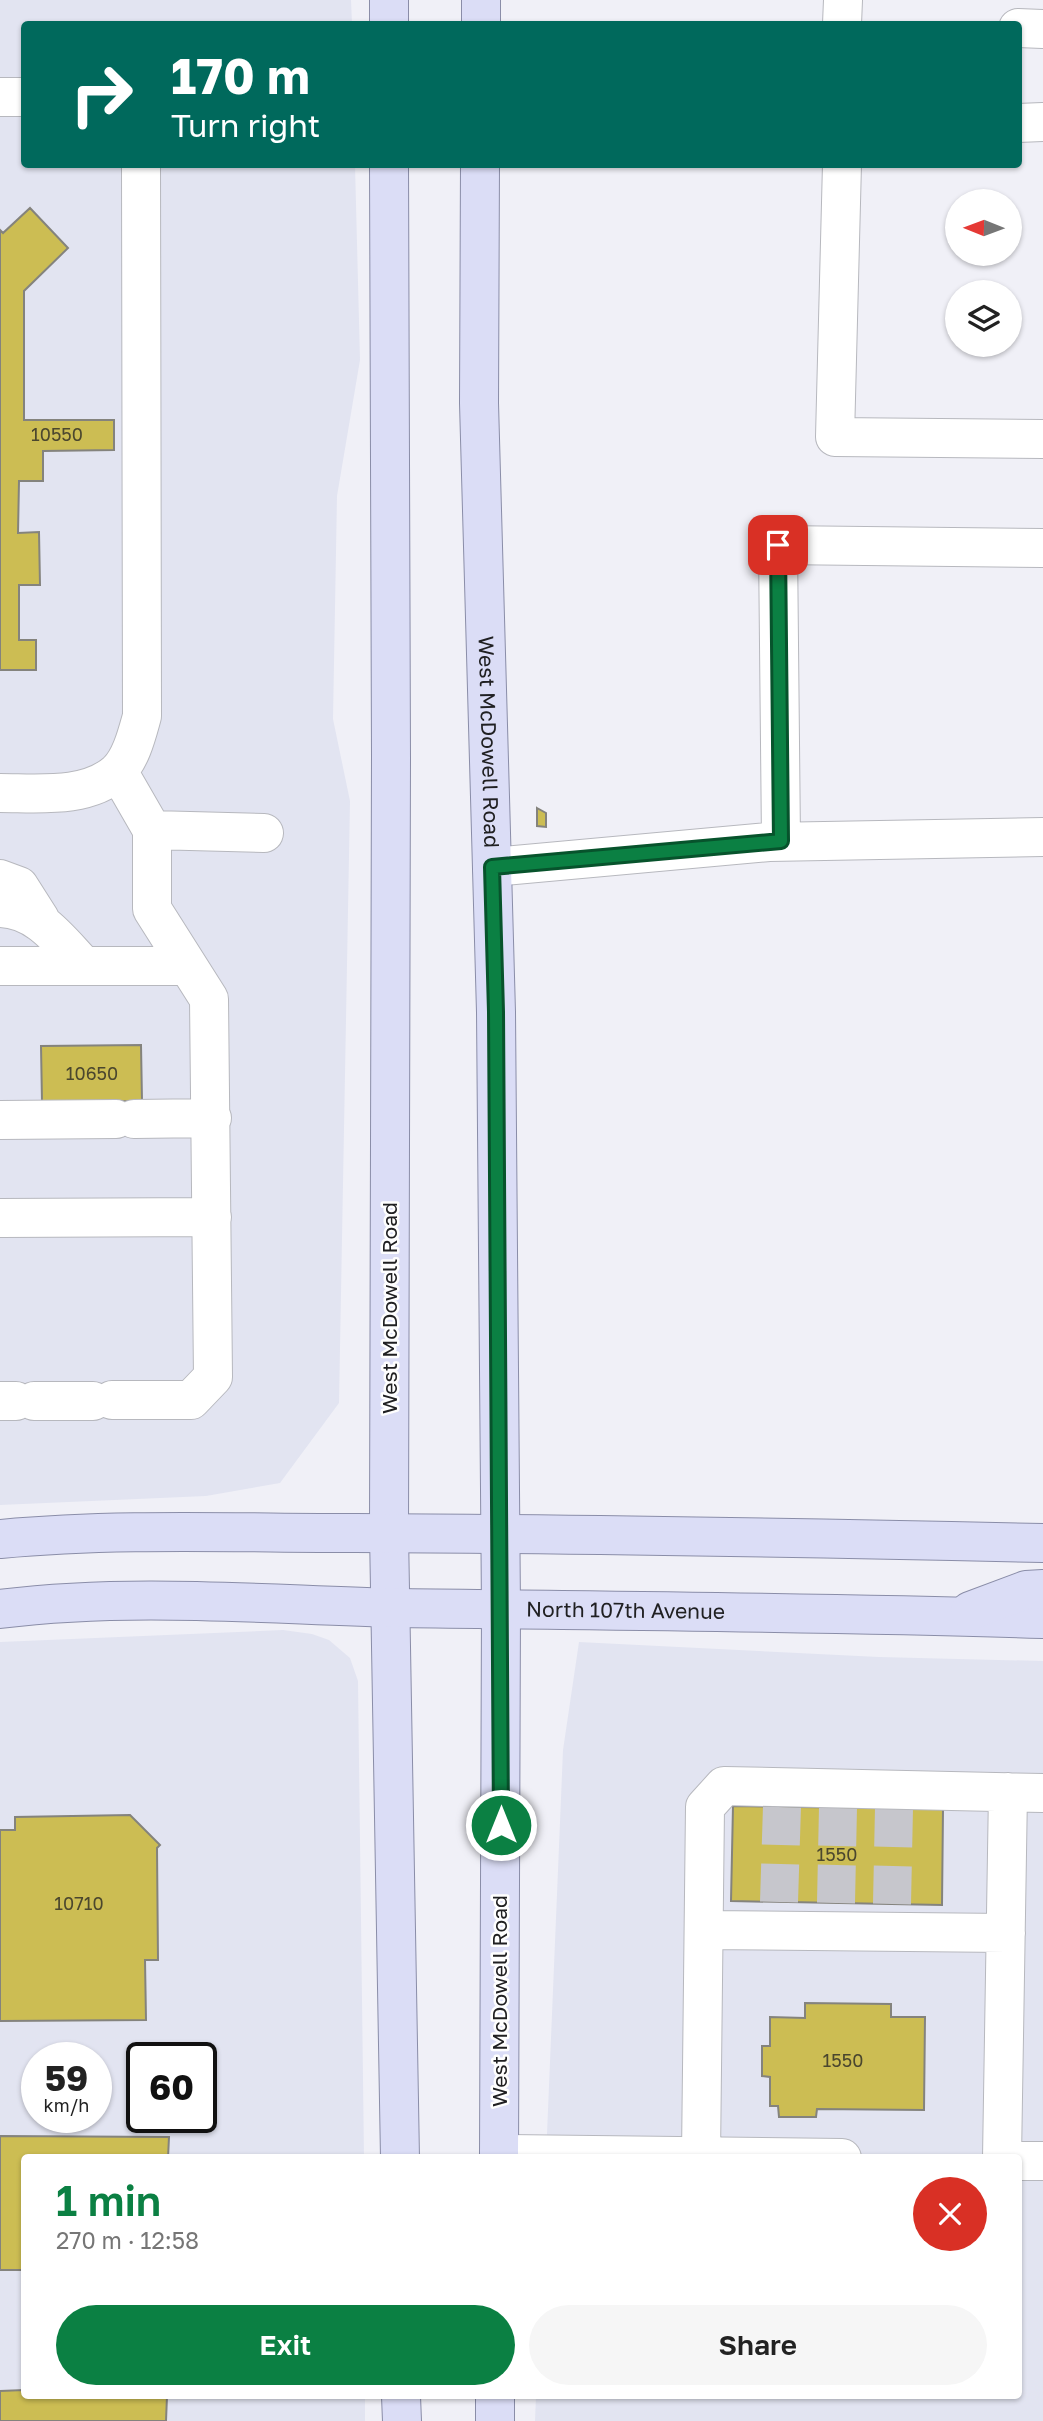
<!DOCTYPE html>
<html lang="en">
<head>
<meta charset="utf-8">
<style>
	body { margin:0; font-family:"Golos Text",sans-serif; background:#f6f6f6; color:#222; height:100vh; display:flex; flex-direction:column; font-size:26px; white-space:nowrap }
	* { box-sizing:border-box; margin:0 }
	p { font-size:23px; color:#767676 }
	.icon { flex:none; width:38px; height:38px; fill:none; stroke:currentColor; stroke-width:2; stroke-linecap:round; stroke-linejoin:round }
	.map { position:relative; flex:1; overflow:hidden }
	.details { position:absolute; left:21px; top:2154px; width:1001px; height:245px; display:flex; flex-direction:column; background:#fff; border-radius:7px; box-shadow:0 2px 5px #0004 }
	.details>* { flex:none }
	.top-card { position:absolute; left:21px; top:21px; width:1001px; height:147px; border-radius:7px; box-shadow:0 2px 5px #0004; background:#00695c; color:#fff; overflow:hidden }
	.needle { width:46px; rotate:271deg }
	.buttons { position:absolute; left:945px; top:189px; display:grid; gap:14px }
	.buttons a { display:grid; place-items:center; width:77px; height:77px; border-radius:50%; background:#fff; box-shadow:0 2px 5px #0004; font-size:35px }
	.speed { position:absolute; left:21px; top:2042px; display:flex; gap:14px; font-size:35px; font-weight:700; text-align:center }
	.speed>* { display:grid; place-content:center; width:91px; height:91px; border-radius:50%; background:#fff; box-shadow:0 2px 5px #0004; line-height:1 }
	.speed small { font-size:18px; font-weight:400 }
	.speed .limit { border:4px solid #111; border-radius:10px; background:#fff; color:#111 }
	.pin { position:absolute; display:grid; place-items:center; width:60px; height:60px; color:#fff; margin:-30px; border-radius:14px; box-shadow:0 4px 10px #0006 }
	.me { position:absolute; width:77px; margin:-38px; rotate:0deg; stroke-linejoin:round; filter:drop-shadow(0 0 5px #0008) }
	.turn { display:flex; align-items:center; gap:24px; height:147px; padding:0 35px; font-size:32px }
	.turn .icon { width:91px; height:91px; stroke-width:2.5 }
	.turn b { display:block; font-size:49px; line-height:60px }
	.round { display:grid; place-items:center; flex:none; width:74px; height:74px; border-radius:37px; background:#f6f6f6 }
	.head { display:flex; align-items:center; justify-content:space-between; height:119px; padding:0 35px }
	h1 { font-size:42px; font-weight:600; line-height:52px; color:#0b8043 }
	.cta { display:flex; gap:14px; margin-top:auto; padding:14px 35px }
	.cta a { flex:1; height:80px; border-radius:42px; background:#0b8043; color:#fff; font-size:28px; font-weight:600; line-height:80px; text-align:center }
	.cta a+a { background:#f6f6f6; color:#222 }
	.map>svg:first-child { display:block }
</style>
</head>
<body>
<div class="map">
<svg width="1043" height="2421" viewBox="0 0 1043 2421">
	<rect width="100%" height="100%" fill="#f0f0f7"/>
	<path fill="#e2e4f1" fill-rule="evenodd" d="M0 0H351L352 24H24V164L355 165 360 360 337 496 333 719 350 801 339 1403 280 1483 206 1496 0 1505Z
		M283 1630 312 1634 329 1640 350 1658 358 1681 364 2158H24V2396H365V2421H0V1642ZM37 2058H96V2118H37ZM142 2058H201V2118H142Z
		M579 1642 879 1657 1043 1661V2421H535L536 2396H1018V2158H546L563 1750Z"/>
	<path fill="#ccbd53" stroke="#84837d" stroke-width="2" d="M30 208 68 248 24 291V420H114V450L43 451V481H19L18 533 39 532 40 585H19V640H36V670H0V230L3 233Z
		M537 808 546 813V827L537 826Z
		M141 1045 142 1101 42 1102 41 1046Z
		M733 1806 943 1809 942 1905 731 1901Z
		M130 1815 160 1845 157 1848 158 1960H145L146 2020 0 2021V1830H15V1817Z
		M805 2003 891 2004V2017H925L924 2110 817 2109 816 2117H779L778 2106H770V2077L762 2076V2046H770V2017L805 2018Z
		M0 2136 169 2137 168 2158H24V2270H0Z
		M24 2390V2396H167L166 2421H0V2391Z"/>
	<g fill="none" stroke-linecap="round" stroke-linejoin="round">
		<path stroke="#c6c6cc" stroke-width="38" stroke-dasharray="38 19" stroke-linecap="butt" d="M779 1902 782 1806
			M836 1903 838 1807
			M892 1904 894 1808"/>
		<defs>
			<path id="minor" d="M842 24 843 0
				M1018 28 1043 29
				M0 97H24
				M1018 123 1043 122
				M842 164 835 437 1043 439
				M118 771 152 830 264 833
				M0 793C38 793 87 799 117 772 131 759 137 734 142 716L141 164
				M781 841 778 545 1043 548
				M492 867 769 842 1043 837
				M0 879 19 886 40 919
				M0 908C38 909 60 941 84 966
				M0 966H188
				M134 1119 212 1118
				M0 1120 116 1119
				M0 1218 212 1217
				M112 1400H191L213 1377 209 999 152 909V830
				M0 1401H16
				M34 1401H93
				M704 1930 1006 1933
				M499 2154 842 2158
				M701 2156 705 1807 724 1786 1043 1793
				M1002 2158 1008 1792
				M1018 2161H1043"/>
			<g id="major">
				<path d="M389 0V24"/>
				<path d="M481 24V0"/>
				<path d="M389 164 391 757 389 1533 400 2158"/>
				<path id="s1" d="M480 164 479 403 496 1012 501 1609 499 2158"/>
				<path d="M0 1539C117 1528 237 1533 355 1533 584 1534 814 1538 1043 1543"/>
				<path id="s2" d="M0 1609C133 1592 268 1605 402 1608 616 1611 829 1612 1043 1619"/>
				<path d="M970 1611 1026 1590 1043 1589"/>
				<path d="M401 2396 402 2421"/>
				<path d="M495 2421V2396"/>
			</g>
		</defs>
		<use href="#minor" stroke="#b7b8be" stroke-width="40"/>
		<use href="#major" stroke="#8a8da8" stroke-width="40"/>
		<use href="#minor" stroke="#fff" stroke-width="38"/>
		<use href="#major" stroke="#dbddf6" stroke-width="38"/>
	</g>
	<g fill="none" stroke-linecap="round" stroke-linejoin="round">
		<defs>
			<path id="route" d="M501 1825 496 1012 492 867 781 841 778 545"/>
		</defs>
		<use href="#route" stroke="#07532c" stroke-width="18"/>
		<use href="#route" stroke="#0b8043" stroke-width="12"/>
	</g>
	<g text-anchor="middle" stroke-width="5" stroke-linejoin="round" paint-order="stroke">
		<g font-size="18" fill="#4b472e">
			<text x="57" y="441">10550</text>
			<text x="92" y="1080">10650</text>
			<text x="837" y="1861">1550</text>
			<text x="79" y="1910">10710</text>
			<text x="843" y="2067">1550</text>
		</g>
		<g font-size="21" fill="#202022" stroke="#fefefe">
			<text dy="7" stroke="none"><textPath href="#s1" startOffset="578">West McDowell Road</textPath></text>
			<text transform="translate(390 1308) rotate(-90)" y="7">West McDowell Road</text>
			<text dy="7" stroke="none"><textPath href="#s2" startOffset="626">North 107th Avenue</textPath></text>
			<text transform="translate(500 2001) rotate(-90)" y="7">West McDowell Road</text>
		</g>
	</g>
</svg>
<div class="buttons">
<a><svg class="needle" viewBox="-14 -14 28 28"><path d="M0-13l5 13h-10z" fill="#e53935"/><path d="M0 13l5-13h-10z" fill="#767676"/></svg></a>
<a><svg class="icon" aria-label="layers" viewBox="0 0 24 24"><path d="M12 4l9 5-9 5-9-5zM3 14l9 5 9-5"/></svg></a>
</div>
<div class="speed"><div>59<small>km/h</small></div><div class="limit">60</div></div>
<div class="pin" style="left:778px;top:545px;background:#d93025"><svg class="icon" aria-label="arrive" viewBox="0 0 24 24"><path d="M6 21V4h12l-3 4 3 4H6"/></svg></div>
<svg class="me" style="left:501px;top:1825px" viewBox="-20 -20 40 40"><circle r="17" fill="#0b8043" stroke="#fff" stroke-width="3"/><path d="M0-11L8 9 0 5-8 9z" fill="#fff"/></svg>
<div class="top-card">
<div class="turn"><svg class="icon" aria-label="right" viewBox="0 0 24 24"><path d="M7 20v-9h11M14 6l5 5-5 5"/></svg><div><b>170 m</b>Turn right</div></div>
</div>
<section class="details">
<div class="head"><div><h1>1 min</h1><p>270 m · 12:58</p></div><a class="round" style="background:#d93025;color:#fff"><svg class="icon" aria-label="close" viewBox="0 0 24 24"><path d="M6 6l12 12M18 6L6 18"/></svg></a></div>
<div class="cta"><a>Exit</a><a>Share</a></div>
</section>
</div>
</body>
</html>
